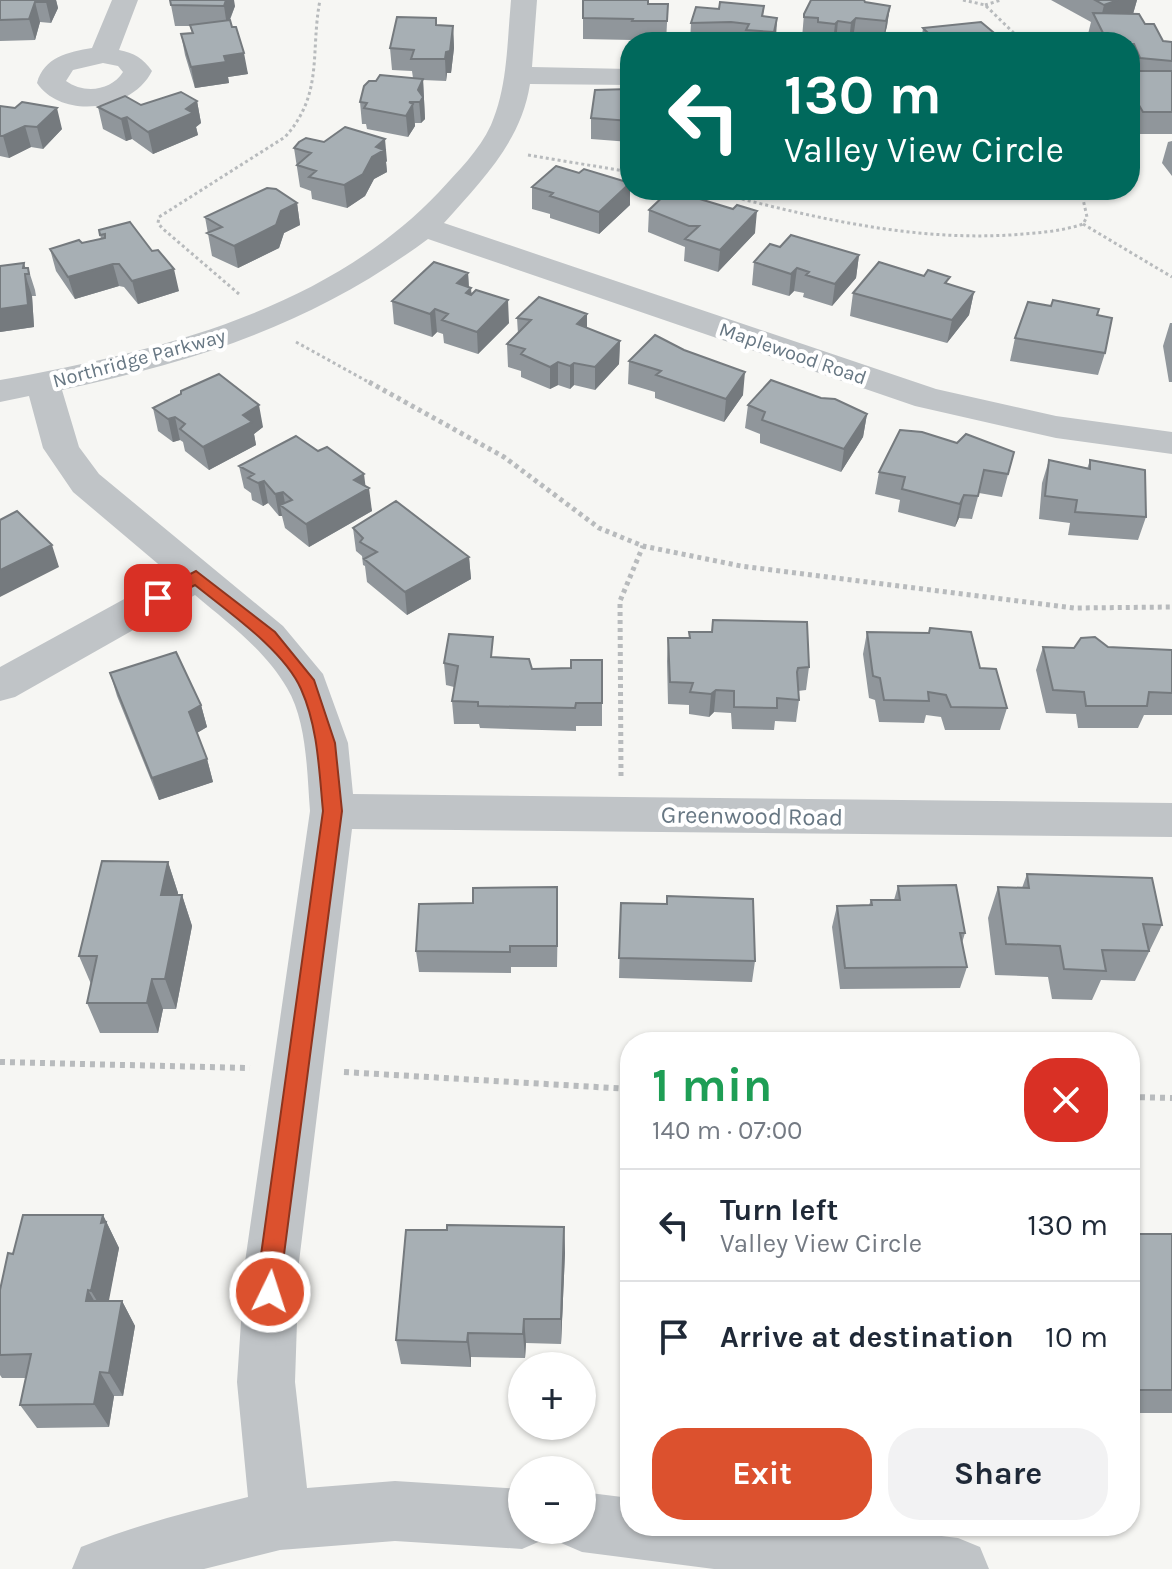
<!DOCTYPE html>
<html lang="en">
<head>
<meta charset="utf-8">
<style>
	body { margin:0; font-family:Karla,sans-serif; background:#f2f2f3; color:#1f2937; height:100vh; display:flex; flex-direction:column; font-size:30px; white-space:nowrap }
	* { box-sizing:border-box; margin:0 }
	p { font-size:26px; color:#747a83 }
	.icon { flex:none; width:44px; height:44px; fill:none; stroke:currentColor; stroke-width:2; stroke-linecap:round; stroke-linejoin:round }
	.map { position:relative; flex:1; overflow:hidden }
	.panel { position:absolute; left:620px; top:1032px; width:520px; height:504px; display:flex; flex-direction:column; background:#fff; border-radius:32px; box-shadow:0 2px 6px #0004 }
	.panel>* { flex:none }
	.top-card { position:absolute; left:620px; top:32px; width:520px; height:168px; border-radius:32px; box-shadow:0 2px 6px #0004; background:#00695c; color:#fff; overflow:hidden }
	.buttons { position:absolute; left:508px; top:1352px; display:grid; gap:16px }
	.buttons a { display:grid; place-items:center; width:88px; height:88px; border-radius:50%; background:#fff; box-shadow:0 2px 6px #0004; font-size:40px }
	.pin { position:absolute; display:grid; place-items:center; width:68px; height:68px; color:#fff; margin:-34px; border-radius:16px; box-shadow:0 4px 12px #0006 }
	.me { position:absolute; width:88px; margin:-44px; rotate:4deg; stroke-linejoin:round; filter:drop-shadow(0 0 6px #0008) }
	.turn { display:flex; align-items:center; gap:28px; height:168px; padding:0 32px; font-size:36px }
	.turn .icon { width:104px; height:104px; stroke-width:2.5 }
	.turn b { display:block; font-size:56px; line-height:68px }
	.round { display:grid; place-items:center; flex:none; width:84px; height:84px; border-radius:32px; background:#f2f2f3 }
	.headline { display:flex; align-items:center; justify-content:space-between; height:136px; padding:0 32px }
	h1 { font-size:48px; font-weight:700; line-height:60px; color:#1e9e55 }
	.button { display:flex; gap:16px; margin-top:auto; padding:16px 32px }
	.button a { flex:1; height:92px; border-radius:32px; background:#dc512e; color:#fff; font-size:32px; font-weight:700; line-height:92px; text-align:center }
	.button a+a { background:#f2f2f3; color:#1f2937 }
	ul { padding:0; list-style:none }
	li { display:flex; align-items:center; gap:24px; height:112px; padding:0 32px; border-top:2px solid #e0e1e3 }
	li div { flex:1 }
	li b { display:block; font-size:30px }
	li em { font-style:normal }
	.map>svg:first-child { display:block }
</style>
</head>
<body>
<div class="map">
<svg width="1172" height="1569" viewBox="0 0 1172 1569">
	<rect width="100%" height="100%" fill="#f6f6f3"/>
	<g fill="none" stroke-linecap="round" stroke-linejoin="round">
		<path stroke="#b8bbbd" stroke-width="3" stroke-dasharray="3 3" stroke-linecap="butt" d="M963 0 985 5 1023 42
			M985 5 1001 0
			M528 155 630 172
			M707 190C807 216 906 241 1010 235 1035 233 1060 232 1083 224L1087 217 1081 190
			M1083 224 1172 277
			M239 294 162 228 158 223 159 217 285 137C324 94 310 52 320 0
			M296 342 372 384"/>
		<path stroke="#b8bbbd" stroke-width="5" stroke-dasharray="4 4" stroke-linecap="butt" d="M369 382 504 457 599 528 643 546 741 566 1074 608 1172 607
			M621 776 620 601 643 546"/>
		<path stroke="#b8bbbd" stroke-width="6" stroke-dasharray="5 5" stroke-linecap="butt" d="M0 1062 250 1068
			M344 1072 630 1089
			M1130 1097 1172 1098"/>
		<path fill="#c0c4c7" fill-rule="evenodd" d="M112 0H138L119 50C134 53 143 58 152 71 133 110 63 121 37 83 44 57 68 52 92 48ZM103 63 118 66 123 72C111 91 84 94 66 81L73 70Z
			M511 0H537L532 67 630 69V85L530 84C521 142 482 180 444 223L936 389 1056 416 1172 432V454L1056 438 915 406 428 239C313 324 200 360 62 390L79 447 99 474 283 626 323 674 348 743 353 794 1172 803V837L352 829 299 1262 295 1382 307 1488 395 1481 522 1489V1530H548L543 1540 522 1549 395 1541 280 1550 204 1569H72L81 1547C136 1525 191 1511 248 1497L237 1382 245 1262 310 811C307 773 307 721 287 688 265 650 228 623 195 595L15 697 0 701V667L170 574 73 492 43 448 29 396 0 402V380C156 352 326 311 439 192 458 171 479 151 491 125 508 86 507 42 511 0Z
			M582 1492 630 1498V1526H860L958 1538 980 1547 989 1569H714L582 1552 561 1543 555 1530H582Z"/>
	</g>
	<path fill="#90969b" d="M0 0H56L58 8 51 23 40 22 35 40 0 41Z
		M170 0 235 6 230 20 248 74 228 77 229 83 195 88 185 55 181 34 192 33 190 26H175Z
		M583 0 668 4 666 42H632V40L583 39Z
		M1051 0H1137L1133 14 1163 41 1172 42V134H1137L1130 122V42H1092L1088 34 1091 22Z
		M865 2 890 6 887 26 883 42 853 39 850 42H816V39L802 38 804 14Z
		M764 6 763 16 777 18 775 42H690L691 23 719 9Z
		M436 18 437 25 453 26 454 48 451 73H447L446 81 423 80 425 119 421 123H415V126L408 137 367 129 366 124H362L360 102 413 78 412 71 392 70 390 48Z
		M923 28 1005 42H921Z
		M630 89V142L591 139V118Z
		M197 101 201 123 196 127 198 135 153 154 132 139 126 141 103 129 98 107Z
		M0 106 62 129 43 149 31 147 9 158 0 156Z
		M1172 141V176L1162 163 1168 142Z
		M294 148 387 161 386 162 387 172 374 179 365 196 347 208 312 199 311 191 300 187Z
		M579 173 630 205 599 234 550 218V214L532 209V187Z
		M297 203 300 225 284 233 279 248 238 268 212 256 205 217Z
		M649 210 755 233 718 272 684 261 685 247 648 232Z
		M99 230 179 291 138 304 124 287 119 286 75 299 56 271 50 249 101 239Z
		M780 247 859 255 856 278 832 306 803 297 804 293 794 291 789 296 752 285 754 262Z
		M25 268H28L35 290 36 296H32L34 327 0 332Z
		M468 273 469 287 472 294 509 323 478 354 444 343 443 334 437 332 432 337 394 324 392 301Z
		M949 284 974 292 969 315 947 343 850 316 853 293Z
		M1097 315 1105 353 1098 375 1010 361 1015 338Z
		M517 318 587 328 620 341 619 364 595 390 574 385 570 389 558 385 550 389 521 377V371L508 367 507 344 518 334Z
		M1170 323H1172V382H1169L1163 346Z
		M629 361 743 395 724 422 655 398V392L628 384Z
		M821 398 867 414 863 437 841 472 760 443V434L745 428 748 405Z
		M153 408 263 427 254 434 256 445 209 470 185 451 183 442 180 440 173 442 158 431Z
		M957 443 1014 452 1002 497 979 493 972 519 959 518 955 527 898 512 900 500 875 494 879 472Z
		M1049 460 1087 469 1090 460 1146 517 1138 540 1068 535 1070 523 1039 519 1042 483Z
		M239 466 365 487 372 511 309 547 285 528 282 516H279L268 503 263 506 252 500 251 493 244 488Z
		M353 528 469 557 471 579 407 615 367 582 365 566 363 565 362 556 356 551Z
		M689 632 809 667 806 690 798 691 799 700 796 722 775 721 774 730 732 729 731 713 714 712 709 717 689 714V705L668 704 667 661 668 638H689Z
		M867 632 980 668 1007 708 1000 730H945L941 717 926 715 924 723 879 722 875 700 869 698 863 654Z
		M1043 647 1074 648 1108 647 1172 650V715H1144L1138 728H1078L1076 714 1046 713 1036 670Z
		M494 657 532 669 571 668 602 660V726H576V731L480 728 479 724H454L452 701 454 687 446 685 444 663Z
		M110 673 201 705 207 727 197 733 207 759 213 782 159 800 117 696Z
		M168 862 178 893 177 895H182L192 926 176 1009H163L158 1033H100L87 1003 91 984 79 956Z
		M1027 874 1162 925 1135 981 1101 980 1092 1000 1052 999 1048 977 995 975 988 918 998 887 1022 888Z
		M898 886 965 933 962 943 967 967 960 988 840 989 832 927 837 906 869 905 871 900H894Z
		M667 896 755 961 752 982 619 978 621 903 667 904Z
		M558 909 557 967H511V973L419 972 416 951Z
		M103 1215 119 1248 108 1301H122L135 1326 123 1396H114L109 1427 37 1428 20 1405 26 1378H2L0 1375V1290L13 1254Z
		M564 1227 565 1253 561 1344 526 1343 525 1358 471 1357V1367L401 1364 396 1340 447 1230Z
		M1130 1234H1172V1413H1130Z"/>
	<path fill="#757a7e" d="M47 0H56L58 8 51 23 46 2Z
		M226 0H234L235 6 227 26 224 6Z
		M1118 0H1137L1133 14 1099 26 1104 5Z
		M35 2 40 22 35 40 29 19Z
		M890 6 887 26 883 42 886 21Z
		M777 18 776 39 775 42H773Z
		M856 18 853 39 849 42 851 23Z
		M838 21 836 42H833L835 24Z
		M453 26 454 48 451 73H447L446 81 445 59Z
		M244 53 248 74 228 77 229 83 195 88 191 67 224 56Z
		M423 79 425 119 421 123 418 90Z
		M197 101 201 123 196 127 198 135 153 154 148 132Z
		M413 104 415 126 408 137 406 116Z
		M57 108 62 129 43 149 37 127Z
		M127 117 132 139 126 141 121 119Z
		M25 126 31 147 9 158 3 136Z
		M385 139 387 161 386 162 387 172 374 179 365 196 347 208 344 185 376 147Z
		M630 183V205L599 234V212Z
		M297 203 300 225 284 233 279 248 238 268 234 246 281 211Z
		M757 211 755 233 718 272 720 250Z
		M859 255 856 278 832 306 835 284Z
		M24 263 27 274H25L32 296 34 327 0 332V309L23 268Z
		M113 264 119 286 75 299 68 277Z
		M797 268 794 291 789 296 791 274Z
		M174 269 179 291 138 304 132 281Z
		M468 273 469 291 471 288 473 311 457 283Z
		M974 292 969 315 947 343 952 320Z
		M508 300 509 323 478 354 477 332Z
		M435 309 437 332 432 337 430 314Z
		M587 314V337L577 324Z
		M620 341 619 364 595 390V367Z
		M558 362V385L550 389V367Z
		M574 363V385L570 389V366Z
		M745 372 743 395 724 422 726 399Z
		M259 405 263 427 254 434 256 445 209 470 203 447 243 415Z
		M867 414 863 437 841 472 844 449Z
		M175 417 180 440 173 442 168 419Z
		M364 474 366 490 369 488 372 511 309 547 306 524 354 480Z
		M264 481 268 503 263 506 258 483Z
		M283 492 286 509 280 505 282 516H279L275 494Z
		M964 495 959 518 955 527 960 504Z
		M52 545 59 567 0 597V570Z
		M469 557 471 579 407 615 405 592Z
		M716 690 714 712 709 717 711 694Z
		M201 705 207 727 195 734 189 712Z
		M207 759 213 782 159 800 152 778Z
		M168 862 178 893 171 926 161 895Z
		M182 895 192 926 176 1009 165 979Z
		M152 979 163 1009 158 1033 147 1003Z
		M103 1215 119 1248 106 1316 91 1291Z
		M564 1227 565 1253 561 1344V1319Z
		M88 1290 103 1316 86 1301Z
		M122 1301 135 1326 123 1396 109 1373Z
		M524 1319 526 1343 525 1358 523 1334Z
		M468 1333 471 1357V1367L467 1342Z
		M100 1372 114 1396 109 1427 94 1404Z"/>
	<path fill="#a7afb4" stroke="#757a7e" stroke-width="2" d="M0 0H47L46 2H35L29 19 0 20Z
		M170 0H226L224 6 171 5Z
		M583 0H648V4H668L667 21H632L633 19 583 18Z
		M811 0H864L865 2 890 6 886 21 856 18 851 23 838 21 835 24 818 22V18L804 17V14Z
		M1095 0H1118L1104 5Z
		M720 2 764 6 762 16 777 18 774 32 746 30 749 24 731 22 691 23 696 7 719 9Z
		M1093 13 1139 14 1145 24H1154L1163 41 1172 42V61L1140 58 1134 44H1130V42H1111L1105 37Z
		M397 17 436 18V25L453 26 450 51 446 52 445 59H411L414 50 390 48Z
		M230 20 232 27H236L244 53 224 56 226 62 191 67 181 34 193 33 190 25Z
		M981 22 1005 42H937L923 28Z
		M1130 71H1172V112H1143L1130 90V81L1135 80Z
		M380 75 423 79 418 90 423 97 420 102H409L413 104 406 116 364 108 367 103 360 102 364 86 369 81H376Z
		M630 89V121L591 118 595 90Z
		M181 92 197 101 186 109 193 113 148 132 127 117 121 119 98 107 125 96 141 105Z
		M22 102 57 108 37 127 25 126 3 136H0V106L15 108Z
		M345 127 385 139 376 147 384 150 372 157 363 174 344 185 309 177 316 171 297 165 311 153 294 148 299 142 306 138 324 142Z
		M556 166 579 173 584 169 630 183 599 212 550 196 553 193 532 187Z
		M267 188 276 189 297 203 281 211 276 225 234 246 207 233 222 227 205 217Z
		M670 190 733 209 737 205 757 211 720 250 685 239 699 226H689L649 210Z
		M130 222 152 251 158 250 174 269 132 281 119 264H113L68 277 50 249 79 240 82 243 105 238V234L100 235 99 230Z
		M791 235 859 255 835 284 806 275 809 272 797 268 791 274 754 262 770 244 780 247Z
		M434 262 468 273 457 283 471 288 466 293 471 295 476 290 508 300 477 332 442 320 448 314 435 309 430 314 392 301Z
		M879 262 924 276 928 270 950 277 945 283 974 292 952 320 853 293Z
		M24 263 23 268H28L29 274H25L28 305 0 309V266Z
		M539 297 587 314 577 324 620 341 595 367 574 363 570 366 558 362 550 367 521 354 525 349 507 344 531 320 517 318Z
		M1053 300 1099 309 1097 315 1112 318 1105 353 1015 338 1028 302 1051 306Z
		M655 335 684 350 745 372 726 399 656 375 661 371 629 361Z
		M219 374 259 405 243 415 252 422 203 447 180 429 185 424 175 417 168 419 153 408 181 394V391Z
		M771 380 821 398 835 399 867 414 844 449 762 420 765 412 748 405Z
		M900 430 922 432 957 443 966 434 1014 452 1008 474 984 470 978 496 964 495 960 504 902 489 905 477 879 472Z
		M296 436 318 451 327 447 364 474 354 480 369 488 306 524 280 505 292 500 283 492 275 494 264 481 258 483 248 478 254 474 239 466Z
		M1049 460 1090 469V460L1145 470 1146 517 1075 512 1077 500 1045 496Z
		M396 501 469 557 405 592 364 559 377 552 360 542 363 538 353 528Z
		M17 511 52 545 0 570V520Z
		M713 620 807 622 809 667 798 668 797 672 799 700 777 698V708L734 707V691L716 690 711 694 690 692 693 683 670 682 668 638H690L689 632H712Z
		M930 628 971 632 980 668 996 669 1007 708 951 707 946 695 928 692 929 701 884 700 880 678 873 676 867 632 929 633Z
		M449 634 493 637 491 657 529 659 532 669 571 668V660H602V703H576L575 708 478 706V702L452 701 458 666 444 663Z
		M1095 637 1108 647 1172 650V693L1149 692 1147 706H1086L1084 692 1053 690 1043 647 1074 648 1081 638Z
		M176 652 201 705 189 712 207 759 152 778 110 673Z
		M102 861 168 862 161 895H182L165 979H152L147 1003H87L97 956H79Z
		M1027 874 1152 878 1162 925 1143 924 1149 951 1102 950 1106 971 1064 969 1060 946 1006 944 998 887 1029 888Z
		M956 885 965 933H960L967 967 845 968 837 906 872 905 871 900H900L898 886Z
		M557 887V946H510V952L416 951 419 904 473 903V888Z
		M667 896 753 899 755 961 619 958 621 903 667 904Z
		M23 1215H103L101 1223 106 1222 91 1291 88 1290 86 1301H122L109 1373 100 1372 94 1404 20 1405 31 1354 0 1355V1290L8 1253 13 1254Z
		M447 1225 564 1227 561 1319H524L523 1334 468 1333 467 1342 396 1340 406 1230H447Z
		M1130 1234H1172V1390H1130V1245H1132Z"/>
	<path fill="#dc512e" stroke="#8f351e" stroke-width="2" d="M196 571 275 632 314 680 335 743 342 811 283 1262 279 1300 270 1303 262 1300 259 1292 260 1262 323 811C319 770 318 727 301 689 284 650 227 611 195 585L163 602H152L149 598 152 594Z"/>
	<g text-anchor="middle" stroke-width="8" stroke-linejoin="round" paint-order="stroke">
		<g font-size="20" fill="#677783" stroke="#fff">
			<text transform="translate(793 353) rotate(19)" y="7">Maplewood Road</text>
			<text transform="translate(139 358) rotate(-15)" y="7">Northridge Parkway</text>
		</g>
		<g font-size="24" fill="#677783" stroke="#fff">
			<text transform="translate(752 816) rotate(1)" y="8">Greenwood Road</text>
		</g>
	</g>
</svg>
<div class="buttons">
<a>+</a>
<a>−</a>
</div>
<div class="pin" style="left:158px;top:598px;background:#d93025"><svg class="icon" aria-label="arrive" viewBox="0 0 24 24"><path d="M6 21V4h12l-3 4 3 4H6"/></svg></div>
<svg class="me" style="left:270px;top:1292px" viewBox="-20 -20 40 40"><circle r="17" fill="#dc512e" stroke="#fff" stroke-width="3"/><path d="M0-11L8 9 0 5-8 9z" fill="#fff"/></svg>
<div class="top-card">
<div class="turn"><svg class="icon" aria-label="left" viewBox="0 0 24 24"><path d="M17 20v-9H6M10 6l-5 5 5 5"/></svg><div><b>130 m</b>Valley View Circle</div></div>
</div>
<section class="panel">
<div class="headline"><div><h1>1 min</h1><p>140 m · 07:00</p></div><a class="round" style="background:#d93025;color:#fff"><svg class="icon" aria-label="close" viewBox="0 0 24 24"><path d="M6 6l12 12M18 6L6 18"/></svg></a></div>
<ul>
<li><svg class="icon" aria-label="left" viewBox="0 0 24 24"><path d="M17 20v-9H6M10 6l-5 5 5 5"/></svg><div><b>Turn left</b><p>Valley View Circle</p></div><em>130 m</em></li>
<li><svg class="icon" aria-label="arrive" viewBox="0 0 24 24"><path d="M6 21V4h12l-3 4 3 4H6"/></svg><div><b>Arrive at destination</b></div><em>10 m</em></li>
</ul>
<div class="button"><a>Exit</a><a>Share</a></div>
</section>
</div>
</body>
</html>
